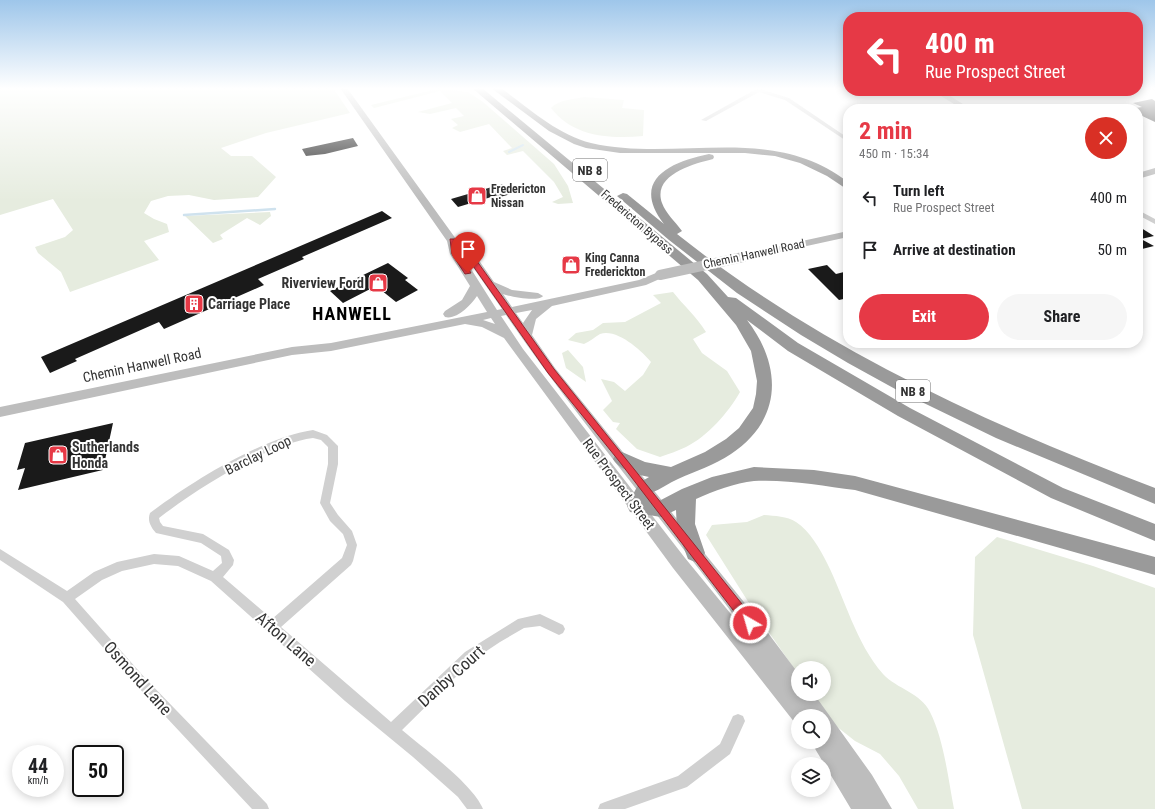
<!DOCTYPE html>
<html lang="en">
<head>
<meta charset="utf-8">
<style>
	body { margin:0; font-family:"Roboto Condensed",sans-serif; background:#f6f6f6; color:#202124; height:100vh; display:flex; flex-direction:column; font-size:15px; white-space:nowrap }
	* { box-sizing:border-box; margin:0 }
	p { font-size:13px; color:#757577 }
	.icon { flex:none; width:22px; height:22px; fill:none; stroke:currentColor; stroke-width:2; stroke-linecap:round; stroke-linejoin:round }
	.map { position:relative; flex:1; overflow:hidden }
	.drawer { position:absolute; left:843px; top:104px; width:300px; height:244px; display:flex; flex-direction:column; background:#fff; border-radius:16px; box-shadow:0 2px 10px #0003 }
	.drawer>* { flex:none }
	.banner { position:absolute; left:843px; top:12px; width:300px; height:84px; border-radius:16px; box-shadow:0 2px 10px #0003; background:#e63946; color:#fff; overflow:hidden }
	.tools { position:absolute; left:791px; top:661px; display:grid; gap:8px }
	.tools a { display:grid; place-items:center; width:40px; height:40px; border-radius:50%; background:#fff; box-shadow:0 2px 10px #0003; font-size:20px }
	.speed { position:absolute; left:12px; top:745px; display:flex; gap:8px; font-size:20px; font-weight:700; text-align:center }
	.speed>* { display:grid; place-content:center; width:52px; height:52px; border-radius:50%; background:#fff; box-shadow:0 2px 10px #0003; line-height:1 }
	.speed small { font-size:10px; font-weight:400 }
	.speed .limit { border:2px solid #111; border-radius:6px; background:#fff; color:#111 }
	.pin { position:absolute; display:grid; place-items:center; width:34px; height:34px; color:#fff; margin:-41px -17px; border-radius:50% 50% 50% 0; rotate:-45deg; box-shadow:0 0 4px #0007 }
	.pin .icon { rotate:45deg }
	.me { position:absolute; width:44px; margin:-22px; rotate:322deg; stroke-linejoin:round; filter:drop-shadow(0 0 3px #0008) }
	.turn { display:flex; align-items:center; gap:14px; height:84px; padding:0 16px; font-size:18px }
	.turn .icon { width:52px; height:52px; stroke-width:2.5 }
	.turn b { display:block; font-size:28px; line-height:34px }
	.round { display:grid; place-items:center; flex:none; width:42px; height:42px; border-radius:21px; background:#f6f6f6 }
	.head { display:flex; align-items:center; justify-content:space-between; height:68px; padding:0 16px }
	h1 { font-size:24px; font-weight:700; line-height:30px; color:#e63946 }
	.primary-button { display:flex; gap:8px; margin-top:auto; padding:8px 16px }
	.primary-button a { flex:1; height:46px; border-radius:24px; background:#e63946; color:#fff; font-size:16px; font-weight:700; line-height:46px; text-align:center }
	.primary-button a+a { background:#f6f6f6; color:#202124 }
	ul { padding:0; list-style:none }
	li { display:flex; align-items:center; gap:12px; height:52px; padding:0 16px }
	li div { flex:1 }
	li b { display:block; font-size:15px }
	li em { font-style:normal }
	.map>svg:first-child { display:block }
</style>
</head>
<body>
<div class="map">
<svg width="1155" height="809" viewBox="0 0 1155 809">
	<rect width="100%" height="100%" fill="#fff"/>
	<path fill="#e6ecdf" d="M0 88H333L350 113 266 133 221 148 231 156H252L276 177 258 197 214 200 189 195 168 196 151 201 144 213 154 219 167 224 169 232 144 241 159 260 70 292 61 272 38 253 35 247 65 237 73 230 53 199 0 215Z
		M436 88 468 92 483 102 554 164 568 186 573 203 558 204 552 202 563 197 554 182 523 151 507 155 503 151 512 148 489 124 460 132 452 128 458 125 451 119 464 116 456 108 430 114 418 112 452 103 440 91 374 108 371 105 437 89Z
		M584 97 624 100 622 108 644 110 643 136C610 139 573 137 551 108 558 100 574 99 584 97Z
		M270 212 271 216 260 225 247 218 220 235 223 239 213 243 185 216Z
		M673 292C684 306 696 316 706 332L693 339 702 353 727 371 740 392C728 413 708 436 686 447 678 451 668 454 660 457L637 449 616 429 620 423 613 422 603 410 612 401 601 379 614 382 625 391 643 375 651 362C642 351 617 328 600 334 595 337 589 342 584 344L568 340 576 333 593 330 603 323 625 322 661 303 653 295Z
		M568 350 583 367 586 382 566 368 562 353Z
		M764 515C775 516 787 516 796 522 810 531 820 549 827 563 845 599 856 643 883 674 897 689 921 693 930 712 944 740 948 778 954 809H918L899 776 880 754 855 741 831 722 812 694H824V668H798V674L754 611 706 535 712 525 747 522Z
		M997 537 1093 566 1155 588V809H1022L973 635 975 557Z"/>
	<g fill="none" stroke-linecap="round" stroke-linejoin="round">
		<path stroke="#cfe2ee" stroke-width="2" d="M509 152 523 145"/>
		<path stroke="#cfe2ee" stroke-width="2.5" d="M184 215 275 209"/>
	</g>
	<path fill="#1a1a1a" d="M1152 99 1155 101V122L1138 114V109H1129L1142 107 1133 103Z
		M353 138 358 146 325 154 306 156 302 149Z
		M502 184 511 194 500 197 498 195 458 207 451 199Z
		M382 211 392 218 302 257 304 259 258 279 264 285 164 329 159 322 75 359 77 361 50 373 41 357Z
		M1138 226 1154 236 1141 239 1154 246 1138 250Z
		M388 263 408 278 405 280 418 290 396 302 376 286 343 303 330 291Z
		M827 265 836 274 844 272 848 276V298L839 300 808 269Z
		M113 423 105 460 108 459 107 469 18 490 25 468 17 470 25 443Z"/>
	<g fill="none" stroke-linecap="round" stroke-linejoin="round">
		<path fill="#d0d0d0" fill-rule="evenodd" d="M758 88H764L763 90 789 98 848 138V142L785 100 759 92 706 121 701 120Z
			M1150 88H1155V91Z
			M1138 210 1155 219V224L1138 215Z
			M313 430 327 435 338 446V464L330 503 338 515 352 531 357 545 353 561 351 565 281 627 391 722 465 652 518 619 540 614 563 625 565 629 563 633 559 635 540 626 524 628 500 642 473 660 402 730C423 748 473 784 483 809H467L458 797 413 757 345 701 211 581 178 566 154 564 122 571 102 580 75 599 145 678 267 804 269 809H252L137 686 63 602 0 560V549L67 591 94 572 117 562 154 554 179 556 213 571 222 563 221 556 201 543 156 533C151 527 147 521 150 513 191 482 263 437 313 430ZM313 438 321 440 328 447V464L320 503 330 521 343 534 347 545 342 558 272 619 223 577 233 565 234 560 229 550 203 534 163 526 160 522 159 518C197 489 267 444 313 438Z
			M738 714 743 716 745 721 730 754 687 787 625 809H598L600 804 605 802 678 776 720 744 733 716Z"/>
		<path fill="#bdbdbd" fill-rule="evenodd" d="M340 88H347L456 239 471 249 494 282 512 290 538 293 543 296C539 302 510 297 503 294L512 307 639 280 656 273H664L665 275 664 277 646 285 552 306 536 319 532 335 555 368 756 617 798 673V694H814L872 775 892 809H851L811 742H824V716H798V724L795 723 673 568 504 338 482 327 465 324 331 351 292 355 0 417V407L292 347 331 343 487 312 477 296C471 305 457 320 445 317L443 314 445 311 462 300 470 286 450 254 447 241ZM459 250 463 253 502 309 497 310ZM532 310 523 323 516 313ZM506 315C583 427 673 531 753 641L685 558 523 349 501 316ZM491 318 495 324 483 320Z
			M933 91H942L971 109H962Z
			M1155 168V174L1138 179V173Z
			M848 231V237L743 260 738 257 743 254Z"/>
		<path fill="#9a9a9a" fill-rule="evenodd" d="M472 88H482L707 274 728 297 736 298 798 343 910 408 1063 488 1155 524V541L1051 498 898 416 788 351 747 320C783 367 782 420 731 454 714 465 696 471 678 479 669 483 661 489 651 493L648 500 659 501 682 489 712 477 754 467 814 470 855 476 1155 557V575L855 490C824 486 786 479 754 481 735 483 714 491 696 499L695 524 705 553 702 559 695 562 688 559 677 530 676 510 661 517 630 512 627 506 639 483 649 477C638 475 619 470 613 459L616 454 622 452 645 462 671 467 705 452 726 439 739 428 753 408 756 394 757 381 751 351 736 325 698 280Z
			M491 88H501C528 108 558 135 591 143 678 163 770 122 848 182V190L827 176 800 163 775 156 745 153H620L586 148 574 144 549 131Z
			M709 154 713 155 714 157 713 159C693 164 652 175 662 203 666 214 675 221 682 231L677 234C820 348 985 423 1155 488V504L996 438 897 390 848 363 801 335 737 293 669 240 617 196 623 193 627 194 664 224C630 180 670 162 709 154Z"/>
		<path stroke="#bdbdbd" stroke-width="10" d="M660 275 743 257"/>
	</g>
	<linearGradient id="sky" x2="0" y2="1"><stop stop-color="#9ec6ea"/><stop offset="0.44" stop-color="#fff"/><stop offset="1" stop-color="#fff" stop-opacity="0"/></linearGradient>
	<rect width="1155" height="201" fill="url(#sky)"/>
	<path fill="#e63946" stroke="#96252e" d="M450 239H455L469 250 554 369 754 619 756 623 754 627 750 629 746 627 619 461 548 373 464 253 457 248 459 254 471 273 465 274 452 254Z"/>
	<defs>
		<symbol id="shop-square" viewBox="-11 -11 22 22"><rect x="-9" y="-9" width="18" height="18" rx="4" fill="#e63946" stroke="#fff"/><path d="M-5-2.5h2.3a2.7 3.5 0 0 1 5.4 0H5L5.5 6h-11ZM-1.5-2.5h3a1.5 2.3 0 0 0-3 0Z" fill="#fff"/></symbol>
		<symbol id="building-square" viewBox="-11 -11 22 22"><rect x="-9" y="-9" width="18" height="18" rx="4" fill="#e63946" stroke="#fff"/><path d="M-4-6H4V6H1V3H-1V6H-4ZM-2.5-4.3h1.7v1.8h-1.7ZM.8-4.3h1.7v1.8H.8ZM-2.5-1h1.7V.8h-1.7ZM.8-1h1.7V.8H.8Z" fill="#fff"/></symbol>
	</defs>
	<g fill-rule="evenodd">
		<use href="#shop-square" x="466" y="185" width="22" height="22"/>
		<use href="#shop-square" x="560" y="254" width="22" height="22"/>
		<use href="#shop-square" x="367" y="272" width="22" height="22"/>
		<use href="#building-square" x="183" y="293" width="22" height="22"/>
		<use href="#shop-square" x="47" y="444" width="22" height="22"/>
	</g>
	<g text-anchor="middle" stroke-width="4" stroke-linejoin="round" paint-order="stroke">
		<g font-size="12" font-weight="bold" fill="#333" stroke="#fff" text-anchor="start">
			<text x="491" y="193">Fredericton<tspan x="491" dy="14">Nissan</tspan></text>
			<text x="585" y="262">King Canna<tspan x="585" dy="14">Frederickton</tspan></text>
		</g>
		<g font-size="12" fill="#333" stroke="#fff">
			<text transform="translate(637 222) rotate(41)" y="4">Fredericton Bypass</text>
			<text transform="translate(754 254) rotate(-12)" y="4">Chemin Hanwell Road</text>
		</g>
		<g fill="#fff" stroke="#707070" stroke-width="1">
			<rect x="573" y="159" width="34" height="22" rx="3"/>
			<rect x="896" y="380" width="34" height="22" rx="3"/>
		</g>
		<g font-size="13" font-weight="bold" fill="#333">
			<text x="590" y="175">NB 8</text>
			<text x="913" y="396">NB 8</text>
		</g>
		<g font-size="14" font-weight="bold" fill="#333" stroke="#fff" text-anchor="start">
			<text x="364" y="288" text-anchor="end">Riverview Ford</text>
			<text x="208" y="309">Carriage Place</text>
			<text x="72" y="452">Sutherlands<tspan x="72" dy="16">Honda</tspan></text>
		</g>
		<g font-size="14" fill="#333" stroke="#fff">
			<text transform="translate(142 365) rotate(-12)" y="5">Chemin Hanwell Road</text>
			<text transform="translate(258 455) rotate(-26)" y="5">Barclay Loop</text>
			<text transform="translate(619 484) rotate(53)" y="5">Rue Prospect Street</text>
		</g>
		<g font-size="17" fill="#333" stroke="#fff">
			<text transform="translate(286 639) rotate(41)" y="6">Afton Lane</text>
			<text transform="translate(451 676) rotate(-42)" y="6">Danby Court</text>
			<text transform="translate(138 678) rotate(48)" y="6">Osmond Lane</text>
		</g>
		<g font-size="18" font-weight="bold" letter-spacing="1" fill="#000" stroke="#fff">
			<text x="352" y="320">HANWELL</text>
		</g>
	</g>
</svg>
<div class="tools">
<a><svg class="icon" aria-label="sound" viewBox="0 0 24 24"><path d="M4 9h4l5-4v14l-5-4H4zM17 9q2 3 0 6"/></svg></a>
<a><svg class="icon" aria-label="search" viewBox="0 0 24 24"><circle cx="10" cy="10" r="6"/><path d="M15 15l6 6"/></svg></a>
<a><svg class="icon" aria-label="layers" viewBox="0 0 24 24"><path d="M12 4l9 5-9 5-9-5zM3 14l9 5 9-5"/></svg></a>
</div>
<div class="speed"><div>44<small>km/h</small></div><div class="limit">50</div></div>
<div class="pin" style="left:468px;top:273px;background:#d93025"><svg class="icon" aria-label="arrive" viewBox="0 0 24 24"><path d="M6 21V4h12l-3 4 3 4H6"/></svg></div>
<svg class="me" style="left:750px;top:623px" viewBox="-20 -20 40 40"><circle r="17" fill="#e63946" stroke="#fff" stroke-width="3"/><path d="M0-11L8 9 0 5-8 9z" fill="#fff"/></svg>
<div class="banner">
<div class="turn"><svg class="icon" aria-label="left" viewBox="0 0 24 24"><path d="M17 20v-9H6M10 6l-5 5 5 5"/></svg><div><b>400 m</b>Rue Prospect Street</div></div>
</div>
<section class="drawer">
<div class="head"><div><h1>2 min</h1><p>450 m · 15:34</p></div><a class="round" style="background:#d93025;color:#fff"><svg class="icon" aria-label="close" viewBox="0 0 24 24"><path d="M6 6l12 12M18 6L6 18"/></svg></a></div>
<ul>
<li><svg class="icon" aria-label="left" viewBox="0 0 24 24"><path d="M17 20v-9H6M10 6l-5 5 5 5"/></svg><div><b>Turn left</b><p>Rue Prospect Street</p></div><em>400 m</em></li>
<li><svg class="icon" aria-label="arrive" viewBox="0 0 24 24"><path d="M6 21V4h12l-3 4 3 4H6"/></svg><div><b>Arrive at destination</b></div><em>50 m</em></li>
</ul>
<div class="primary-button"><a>Exit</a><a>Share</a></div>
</section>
</div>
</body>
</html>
